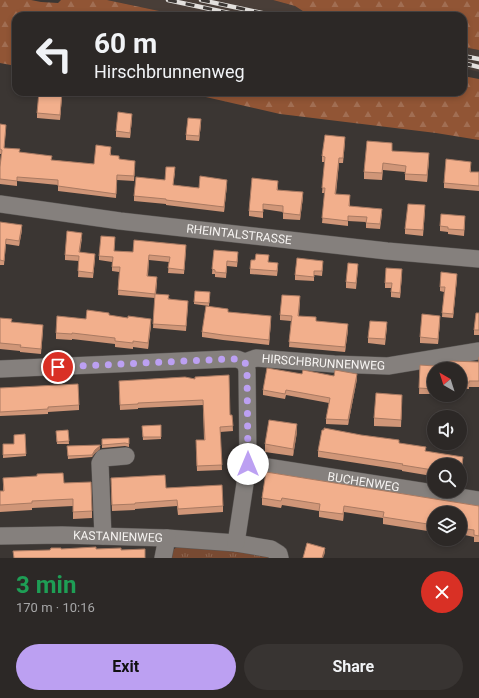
<!DOCTYPE html>
<html lang="en">
<head>
<meta charset="utf-8">
<style>
	body { margin:0; font-family:Roboto,sans-serif; background:#383432; color:#f1f3f6; height:100vh; display:flex; flex-direction:column; font-size:15px; white-space:nowrap }
	* { box-sizing:border-box; margin:0 }
	p { font-size:13px; color:#a6a6a7 }
	.icon { flex:none; width:22px; height:22px; fill:none; stroke:currentColor; stroke-width:2; stroke-linecap:round; stroke-linejoin:round }
	.map { position:relative; height:558px; overflow:hidden }
	.side { display:flex; flex-direction:column; background:#2c2826; flex:1 }
	.side>* { flex:none }
	.hud { position:absolute; left:12px; top:12px; width:455px; height:84px; border-radius:12px; box-shadow:0 2px 6px #0003,0 0 0 1px #484443; background:#2c2826; color:#f1f3f6; overflow:hidden }
	.needle { width:26px; rotate:321deg }
	.buttons { position:absolute; left:427px; top:362px; display:grid; gap:8px }
	.buttons a { display:grid; place-items:center; width:40px; height:40px; border-radius:50%; background:#2c2826; box-shadow:0 2px 6px #0003,0 0 0 1px #484443; font-size:20px }
	.pin { position:absolute; display:grid; place-items:center; width:34px; height:34px; color:#fff; margin:-17px; border:2px solid #fff; border-radius:50%; box-shadow:0 1px 4px #0007 }
	.me { position:absolute; width:44px; margin:-22px; rotate:0deg; stroke-linejoin:round; filter:drop-shadow(0 0 3px #0008) }
	.turn { display:flex; align-items:center; gap:14px; height:84px; padding:0 16px; font-size:18px }
	.turn .icon { width:52px; height:52px; stroke-width:2.5 }
	.turn b { display:block; font-size:28px; line-height:34px }
	.round { display:grid; place-items:center; flex:none; width:42px; height:42px; border-radius:21px; background:#383432 }
	.head { display:flex; align-items:center; justify-content:space-between; height:68px; padding:0 16px }
	h1 { font-size:24px; font-weight:700; line-height:30px; color:#1e9e55 }
	.primary-button { display:flex; gap:8px; margin-top:auto; padding:8px 16px }
	.primary-button a { flex:1; height:46px; border-radius:24px; background:#bca0f2; color:#111; font-size:16px; font-weight:700; line-height:46px; text-align:center }
	.primary-button a+a { background:#383432; color:#f1f3f6 }
	.map>svg:first-child { display:block }
</style>
</head>
<body>
<div class="map">
<svg width="479" height="558" viewBox="0 0 479 558">
	<defs>
		<pattern id="grass-tufts" width="24" height="20" patternUnits="userSpaceOnUse"><rect width="24" height="20" fill="#784a32"/><path d="M3 7l-1-3M5 7V3M7 7l1-3M15 17l-1-3M17 17v-4M19 17l1-3" fill="none" stroke="#8c6550"/></pattern>
		<pattern id="forest-firs" width="22" height="20" patternUnits="userSpaceOnUse"><rect width="22" height="20" fill="#915535"/><path d="M5 1l3.5 6h-7zM16 11l3.5 6h-7z" fill="#a16e53"/></pattern>
	</defs>
	<rect width="100%" height="100%" fill="#3b3633"/>
	<path fill="#493e38" d="M107 0H273L295 6 309 15 313 16H183Z
		M463 47 479 50V72L463 68Z"/>
	<path fill="url(#grass-tufts)" d="M178 546 263 554 269 558H171L173 550Z"/>
	<path fill="url(#forest-firs)" d="M0 0H31L41 2 58 3 61 0H107L183 16H16V66L0 63Z
		M273 0H479V50L463 47V16H313L309 15 295 6Z
		M463 76 479 79V140L436 133 280 114 184 92H463Z"/>
	<g fill="none" stroke-linecap="round" stroke-linejoin="round">
		<defs>
			<g id="minor">
				<path id="s1" d="M0 204 120 221 387 251 479 259"/>
				<path id="s2" d="M0 369 228 359H237L245 362 256 358 334 364 388 366 479 351"/>
				<path id="s3" d="M248 464 479 500"/>
				<path id="s4" d="M0 536 62 535 167 538 236 543 271 549 279 554 280 558"/>
				<path d="M103 536 100 463 103 458 126 456"/>
				<path d="M236 543 248 464 247 370 245 362"/>
				<path d="M163 558 167 538"/>
			</g>
		</defs>
		<use href="#minor" stroke="#595553" stroke-width="18"/>
		<use href="#minor" stroke="#85807d" stroke-width="17"/>
		<defs>
			<path id="rail" d="M168 0 243 16
				M201 0 276 16
				M463 56 479 59
				M463 63 479 67"/>
		</defs>
		<use href="#rail" stroke="#e3e0dd" stroke-width="4.5"/>
		<use href="#rail" stroke="#3b3633" stroke-width="3" stroke-dasharray="9" stroke-linecap="butt"/>
	</g>
	<path fill="#d09678" d="M62 95 60 120 37 118V113Z
		M132 119 130 138 116 137V131Z
		M0 124 6 130 4 148 52 160 94 164 111 152V155L135 166 134 181 117 180 116 198 58 191V185L17 181V186L0 184V167L1 154H0Z
		M201 124 199 141 186 140V135Z
		M345 142 343 163H339L336 194 350 200V206L382 214 380 229 366 228V222L348 221V226L322 223 325 193H322L325 162H322V156Z
		M392 151 429 160 427 182 405 180V172L383 170 382 180 364 179V172Z
		M471 167V172H479V191L444 188V183Z
		M175 173 173 185 199 188 227 185 224 212 166 205V204L134 201V196L165 180Z
		M278 186V190L303 197 300 220 283 219V212L263 209V218L249 216V211Z
		M425 211 423 236 405 234V229Z
		M0 222 22 230 19 246 6 244 4 265H0Z
		M465 222 464 236 448 234V232L440 231V226Z
		M82 238 80 252 95 259 93 278 78 277 79 261 65 260V255Z
		M115 242 114 251 133 252 186 250 184 274 168 273 169 262 149 260 148 276 157 282 156 294 188 305 186 331 153 328 155 298 118 295 119 272 112 271V262L99 260V256Z
		M214 250 238 257 237 267 227 266 226 278 215 277V274H212Z
		M269 262 278 268 277 276 250 274V269Z
		M323 265 322 276 314 275V281L295 280V275Z
		M358 269 356 289 346 288V282Z
		M402 274 400 298 391 297V288H385V283Z
		M457 278 453 318 442 317 444 292 440 291V287Z
		M210 295 209 306 194 304V302Z
		M300 301 299 316 316 321 348 330 345 352 289 347 291 321 280 320V315Z
		M228 312 271 321 269 345 223 340 202 337V332Z
		M479 313V335H474V330Z
		M109 315 151 325 148 349 133 347V349L115 347V344L72 339V340L56 339V333L86 319Z
		M0 318 12 322 43 330 41 354 20 352V351L0 349Z
		M440 321 438 344 420 343V337Z
		M387 327 385 345 368 343V338Z
		M479 357V387H469V389L460 388V369H434V394H419L420 365 450 367V361L479 362Z
		M302 374 334 376 357 379 348 425 326 424V419L329 403 286 395 285 399 263 395V390Z
		M185 377 230 415H232L233 431 220 432 222 470 197 471 196 446 204 440 203 405 138 408V409L120 410 119 386Z
		M0 388 79 405V410L48 412V414L0 416Z
		M402 402 401 427 374 426V418Z
		M161 425V439L143 440 142 426Z
		M68 430 69 444H57L56 431Z
		M297 432 293 456 265 452V444Z
		M25 434 26 456 3 458V444H14Z
		M129 438V447L125 446 102 448V439Z
		M399 443 463 463 460 483V465H434V481H432V476L402 471V470L318 457V451Z
		M67 446 100 449 95 453 92 457 68 459Z
		M266 472 479 506V542H474V537L460 534V513H434V532L383 524V518L344 512 343 521 319 517V511L282 505 281 508 262 505V498Z
		M3 478 64 483 92 511V518L73 519V506L32 508V510L0 512V491H3Z
		M111 485 166 488 223 506V512L178 515 177 506 135 509V510L112 511Z"/>
	<path fill="#a97a62" d="M62 92V95L60 120V115Z
		M132 114V119L130 138V133Z
		M201 119V124L199 141V136Z
		M429 153V160L427 182V175Z
		M339 158V163L335 199V194Z
		M227 180V185L224 212V207Z
		M303 192V197L300 220V215Z
		M22 225V230L19 246V241Z
		M402 269V274L400 298V293Z
		M457 274V278L453 318V314Z
		M271 316V321L269 345V340Z
		M440 316V321L438 344V339Z
		M151 319V325L148 349V343Z
		M348 324V330L345 352V347Z
		M357 374V379L348 425V420Z
		M462 417V423L460 433V428Z
		M297 424V432L293 456V449Z
		M100 446V449L95 453 92 457V455L95 450Z
		M463 457V463L460 483V477Z
		M344 506V512L343 521V514Z
		M325 548V553L323 558H322Z"/>
	<path fill="#f2af8c" stroke="#a97a62" d="M39 92H62L60 115 37 113Z
		M118 112 132 114 130 133 116 131Z
		M188 118 201 119 199 136 186 135Z
		M0 124 6 125 4 148 20 149 19 152 52 156 51 160 94 164 96 145 111 147 110 155 119 156V159L135 161 134 176 117 175 116 194 58 186V180L17 177V181L0 179V167L2 150 0 149Z
		M325 135 345 137 343 158H339L335 194 350 195 349 206 382 209 380 224 366 223 367 217 348 216V221L322 218 325 188H322L325 157 322 156Z
		M367 141 392 143V151L429 153 427 175 405 174 406 166 383 163 382 173 364 172Z
		M446 159 471 162 470 172H479V186L444 183Z
		M166 167H175L173 185 199 188 200 176 227 180 224 207 166 200V199L134 196 136 177 165 180Z
		M252 178 278 181 277 190 303 192 300 215 283 213V206L263 204V212L249 211Z
		M408 204 425 205 423 230 405 229Z
		M441 214 465 216 464 230 448 229V227L440 226Z
		M0 222 22 225 19 241 6 239 4 261 0 260Z
		M67 231 82 233 79 252 95 254 93 273 78 271 79 256 65 255Z
		M101 236 115 237 114 251 133 252 134 240 186 245 184 270 168 268 170 257 149 255 147 276 157 277 155 294 118 290 120 267H112L113 257 99 256Z
		M214 250 238 252 237 262 227 261 226 273 215 272V270L212 269Z
		M256 254 269 255 268 262 278 263 277 271 250 269 251 260H255Z
		M297 258 323 261 322 271H314V277L295 275Z
		M348 263 358 264 356 283 346 282Z
		M386 268 402 269 400 293 391 292 392 283H385Z
		M441 272 457 274 453 314 442 313 445 287H440Z
		M195 291 210 292 209 303 194 302Z
		M155 294 169 295 168 299 188 301 186 326 153 324Z
		M282 295 300 296 298 316 316 317V321L348 324 345 347 289 342 292 316 280 315Z
		M206 306 228 309V312L271 316 269 340 223 335 202 332Z
		M87 310 109 313V315L128 318V316L151 319 148 343 133 341V343L115 341V338L72 333V334L56 333 57 316 86 319Z
		M476 313H479V330H474Z
		M422 314 440 316 438 339 420 337Z
		M0 318 12 319 11 322 43 325 41 349 20 347 21 345 0 343Z
		M370 321 387 322 385 339 368 338Z
		M479 357V381H469V383H460V369H434V389L419 388 420 365 450 367V361L479 362Z
		M267 368 302 374 303 370 334 376 335 370 357 374 348 420 326 419 330 398 286 390 285 394 263 390Z
		M229 375 230 415H232L233 426 220 427 222 465 197 466 196 440H205L203 400 138 403V404L120 405 119 381 185 377 195 379V377Z
		M78 384 79 405 48 407V409L0 412V388Z
		M376 393 402 395 401 420 374 418Z
		M439 414 459 417H438Z
		M460 417H462L460 428Z
		M269 420 297 424 293 449 265 444Z
		M161 425V437H143L142 426Z
		M324 428 361 435 399 440V443L426 447 425 451 463 457 460 477V465H434V475H432L433 470 402 465 403 464 318 451 322 430H324Z
		M68 430 69 441 57 442 56 431Z
		M25 434 26 454 3 455V444H14V435Z
		M129 438V444L125 443 102 445V439Z
		M100 445V446L95 450 92 455 68 456 67 446Z
		M266 472 479 506V536L474 535V530L460 528V513H434V525L383 517 384 512 344 506 343 514 319 511 320 504 282 498 281 501 262 498Z
		M63 473 64 483 91 482 92 511 73 512V499L32 501V503L0 505V491H4L3 478 37 476V474Z
		M165 475 166 488 222 485 223 506 178 509 177 500 135 503V504L112 505 111 478Z
		M307 543 325 548 322 558H303Z
		M96 547V549L121 548V550L145 549V558H14L13 551 50 550 51 548H61V549Z"/>
	<g fill="none" stroke-linecap="round" stroke-linejoin="round">
		<path stroke="#bca0f2" stroke-width="7" stroke-dasharray="0 12.6" d="M58 367 228 359H237L245 362 247 370 248 464"/>
	</g>
	<g text-anchor="middle" stroke-width="4" stroke-linejoin="round" paint-order="stroke">
		<g font-size="12" fill="#f6f3f1" stroke="#3b3633">
			<text dy="4" stroke="none"><textPath href="#s1" startOffset="241">RHEINTALSTRASSE</textPath></text>
			<text dy="4" stroke="none"><textPath href="#s2" startOffset="325">HIRSCHBRUNNENWEG</textPath></text>
			<text dy="4" stroke="none"><textPath href="#s3" startOffset="117">BUCHENWEG</textPath></text>
			<text dy="4" stroke="none"><textPath href="#s4" startOffset="118">KASTANIENWEG</textPath></text>
		</g>
	</g>
</svg>
<div class="buttons">
<a><svg class="needle" viewBox="-14 -14 28 28"><path d="M0-13l5 13h-10z" fill="#e53935"/><path d="M0 13l5-13h-10z" fill="#a6a6a7"/></svg></a>
<a><svg class="icon" aria-label="sound" viewBox="0 0 24 24"><path d="M4 9h4l5-4v14l-5-4H4zM17 9q2 3 0 6"/></svg></a>
<a><svg class="icon" aria-label="search" viewBox="0 0 24 24"><circle cx="10" cy="10" r="6"/><path d="M15 15l6 6"/></svg></a>
<a><svg class="icon" aria-label="layers" viewBox="0 0 24 24"><path d="M12 4l9 5-9 5-9-5zM3 14l9 5 9-5"/></svg></a>
</div>
<div class="pin" style="left:58px;top:367px;background:#d93025"><svg class="icon" aria-label="arrive" viewBox="0 0 24 24"><path d="M6 21V4h12l-3 4 3 4H6"/></svg></div>
<svg class="me" style="left:248px;top:464px" viewBox="-20 -20 40 40"><circle r="19" fill="#fff"/><path d="M0-13L10 11 0 6-10 11z" fill="#bca0f2"/></svg>
<div class="hud">
<div class="turn"><svg class="icon" aria-label="left" viewBox="0 0 24 24"><path d="M17 20v-9H6M10 6l-5 5 5 5"/></svg><div><b>60 m</b>Hirschbrunnenweg</div></div>
</div>
</div>
<section class="side">
<div class="head"><div><h1>3 min</h1><p>170 m · 10:16</p></div><a class="round" style="background:#d93025;color:#fff"><svg class="icon" aria-label="close" viewBox="0 0 24 24"><path d="M6 6l12 12M18 6L6 18"/></svg></a></div>
<div class="primary-button"><a>Exit</a><a>Share</a></div>
</section>
</body>
</html>
